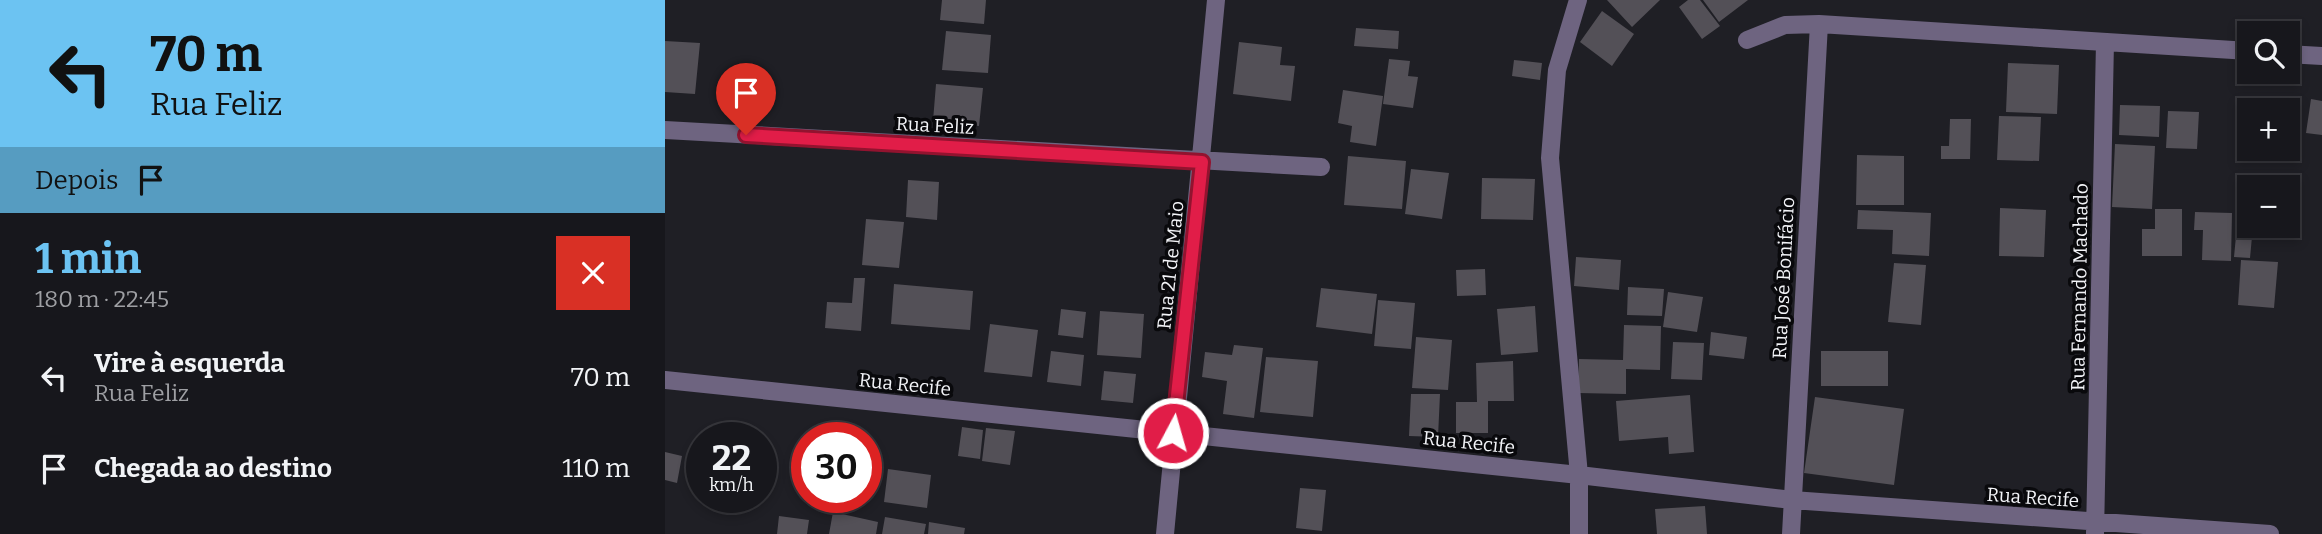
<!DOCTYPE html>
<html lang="pt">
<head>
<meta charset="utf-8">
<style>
	body { margin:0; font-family:Bitter,serif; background:#202025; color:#f1f3f6; height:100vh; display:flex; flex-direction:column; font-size:26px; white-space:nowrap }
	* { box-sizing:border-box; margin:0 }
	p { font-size:23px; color:#9e9fa3 }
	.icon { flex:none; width:38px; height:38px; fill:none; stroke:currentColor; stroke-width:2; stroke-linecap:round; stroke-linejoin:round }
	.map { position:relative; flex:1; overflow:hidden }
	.panel { display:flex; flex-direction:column; background:#17171c; width:665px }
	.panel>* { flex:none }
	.hud { background:#6cc3f2; color:#111; overflow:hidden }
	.buttons { position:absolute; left:1572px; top:21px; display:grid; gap:14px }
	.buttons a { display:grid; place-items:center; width:63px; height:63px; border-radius:0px; background:#17171c; box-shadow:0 4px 10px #0003,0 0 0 2px #36363b; font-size:35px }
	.speed { position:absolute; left:21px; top:422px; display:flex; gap:14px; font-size:35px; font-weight:700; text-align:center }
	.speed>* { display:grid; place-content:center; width:91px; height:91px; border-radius:50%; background:#17171c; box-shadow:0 4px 10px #0003,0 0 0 2px #36363b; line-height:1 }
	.speed small { font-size:18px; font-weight:400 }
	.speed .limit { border:10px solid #d22; background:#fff; color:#111 }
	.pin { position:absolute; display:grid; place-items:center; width:60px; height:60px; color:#fff; margin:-72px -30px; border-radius:50% 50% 50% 0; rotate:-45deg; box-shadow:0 0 7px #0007 }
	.pin .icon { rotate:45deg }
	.me { position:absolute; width:77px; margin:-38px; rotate:6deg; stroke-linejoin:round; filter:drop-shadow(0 0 5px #0008) }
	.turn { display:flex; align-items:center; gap:24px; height:147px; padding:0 35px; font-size:32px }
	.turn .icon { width:91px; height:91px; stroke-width:2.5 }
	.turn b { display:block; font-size:49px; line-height:60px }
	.then { display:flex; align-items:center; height:66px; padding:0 35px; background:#0003; gap:14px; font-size:26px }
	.round { display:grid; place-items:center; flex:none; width:74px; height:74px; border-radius:0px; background:#202025 }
	.overview { display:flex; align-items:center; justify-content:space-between; height:119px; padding:0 35px }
	h1 { font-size:42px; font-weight:700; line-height:52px; color:#6cc3f2 }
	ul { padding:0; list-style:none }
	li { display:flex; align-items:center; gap:21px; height:91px; padding:0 35px }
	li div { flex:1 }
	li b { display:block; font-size:26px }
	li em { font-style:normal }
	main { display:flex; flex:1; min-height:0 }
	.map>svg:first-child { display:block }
</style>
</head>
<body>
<main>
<section class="panel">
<div class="hud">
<div class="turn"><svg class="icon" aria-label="left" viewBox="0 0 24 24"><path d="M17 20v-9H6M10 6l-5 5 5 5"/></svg><div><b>70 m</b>Rua Feliz</div></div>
<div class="then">Depois<svg class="icon" aria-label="arrive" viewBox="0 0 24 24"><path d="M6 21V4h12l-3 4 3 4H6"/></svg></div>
</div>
<div class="overview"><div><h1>1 min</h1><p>180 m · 22:45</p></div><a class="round" style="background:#d93025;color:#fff"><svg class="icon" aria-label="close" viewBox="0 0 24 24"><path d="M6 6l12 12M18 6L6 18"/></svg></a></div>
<ul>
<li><svg class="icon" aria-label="left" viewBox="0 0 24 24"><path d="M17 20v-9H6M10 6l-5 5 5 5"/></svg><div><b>Vire à esquerda</b><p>Rua Feliz</p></div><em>70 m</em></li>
<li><svg class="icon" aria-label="arrive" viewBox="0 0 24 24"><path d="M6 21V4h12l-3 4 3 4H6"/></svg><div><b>Chegada ao destino</b></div><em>110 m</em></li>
</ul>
</section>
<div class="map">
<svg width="1657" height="534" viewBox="0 0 1657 534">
	<rect width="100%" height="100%" fill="#1f1f25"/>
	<path fill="#535057" d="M277 0H321L319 24 275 20Z
		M942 0H995L967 27Z
		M1023 0H1035L1055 26 1037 39 1014 7Z
		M1038 0H1083L1054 22Z
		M937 11 969 34 947 66 915 42Z
		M691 28 734 31 733 49 689 46Z
		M281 31 326 35 323 73 277 70Z
		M0 41 35 43 30 94 0 92Z
		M574 42 617 47 615 65 630 66 626 101 568 94Z
		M724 59 745 61 743 76 753 77 748 108 718 104Z
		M849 60 877 63 875 80 847 76Z
		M1343 63 1394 65 1392 114 1341 112Z
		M271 84 318 88 314 126 268 121Z
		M678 90 718 96 711 146 685 142 687 126 673 123Z
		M1646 99 1657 101V135L1641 133Z
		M1455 105 1495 106 1494 137 1454 135Z
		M1503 111 1534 112 1532 149 1501 148Z
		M1334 116 1376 117 1374 161 1332 160Z
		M1285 119H1306L1305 159H1276V146H1284Z
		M1450 144 1490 146 1487 209 1447 207Z
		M1192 155 1239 156V205H1191Z
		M683 156 741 161 737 209 679 205Z
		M746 169 784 173 777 219 740 214Z
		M817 178 870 179 868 220 816 219Z
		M243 180 274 182 272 220 241 217Z
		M1335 208 1381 210 1379 257 1334 256Z
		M1490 209H1517V256H1477V229H1490Z
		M1193 210 1266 213 1264 256 1227 254 1228 230 1192 229Z
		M1530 212 1567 213 1566 261 1537 260 1538 230H1529Z
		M1573 215H1584V226H1588L1585 258 1569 257Z
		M201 219 239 222 234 268 197 265Z
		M911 257 956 260 954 290 909 286Z
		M1576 260 1613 262 1609 308 1573 305Z
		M1229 263 1261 265 1256 325 1223 322Z
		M820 269 821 295 792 296 791 270Z
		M189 278H200L196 331 160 328 162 302 187 303Z
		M229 284 308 291 305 330 226 324Z
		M963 287 999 289 997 316 962 315Z
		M656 288 712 294 707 334 651 327Z
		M1003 292 1038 297 1032 332 998 327Z
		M713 300 750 303 746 349 709 346Z
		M870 306 873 352 836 355 832 309Z
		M396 309 421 312 418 338 393 335Z
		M435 311 479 314 476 358 432 355Z
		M325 324 373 330 367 377 319 372Z
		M959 325 996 326 995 370 961 369V394L913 393 914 359 958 360Z
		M1046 332 1082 337 1079 359 1044 355Z
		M751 337 787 340 783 390 747 388Z
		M1008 342 1039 343 1037 380 1006 379Z
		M569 345 598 348 589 418 558 414 562 381 537 377 540 352 567 355Z
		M386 351 419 355 416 386 382 382Z
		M1156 351H1223V386H1156Z
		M601 357 653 361 648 417 595 412Z
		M848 361 849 401H823V433H791V402H812L811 363Z
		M439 371 471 374 468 403 436 400Z
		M746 394H775L773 437 744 436Z
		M1025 395 1029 452 1004 454 1003 437 954 441 951 401Z
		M1150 397 1239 409 1229 485 1139 473Z
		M297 427 318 430 315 459 293 456Z
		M321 428 350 431 345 465 317 461Z
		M0 452 17 456 12 483 0 480Z
		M223 469 266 475 262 508 219 502Z
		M635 488 661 490 657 531 631 528Z
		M1040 506 1042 534H992L990 509Z
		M168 512 213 522 211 534H164Z
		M114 516 144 520 142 534H112Z
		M220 517 261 524 259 534H217Z
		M264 522 300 528 299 534H263Z"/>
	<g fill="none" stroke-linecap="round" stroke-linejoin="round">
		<path stroke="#6e6480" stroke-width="18" d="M913 0 892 70 885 158 914 475V534
			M1082 40 1120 25 1154 24 1584 51
			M1622 54 1657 56
			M0 130 656 167
			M0 380 914 475 1127 500 1605 534
			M500 534 551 0
			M1126 534 1154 24
			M1430 534 1440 42"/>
	</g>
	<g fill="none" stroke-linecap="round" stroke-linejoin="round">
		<defs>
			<path id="route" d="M81 135 537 162 508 433"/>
		</defs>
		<use href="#route" stroke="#92132f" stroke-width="18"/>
		<use href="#route" stroke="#e11d48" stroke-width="12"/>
	</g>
	<g text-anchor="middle" stroke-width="7" stroke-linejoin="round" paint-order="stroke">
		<g font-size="19" fill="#f3f4f8" stroke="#09090c">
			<text transform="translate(270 125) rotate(3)" y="7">Rua Feliz</text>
			<text transform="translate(505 265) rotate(-84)" y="7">Rua 21 de Maio</text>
			<text transform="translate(1118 278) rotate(-87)" y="7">Rua José Bonifácio</text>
			<text transform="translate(1414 287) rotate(-89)" y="7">Rua Fernando Machado</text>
			<text transform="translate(240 384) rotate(6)" y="7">Rua Recife</text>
			<text transform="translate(804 442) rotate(6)" y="7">Rua Recife</text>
			<text transform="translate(1368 497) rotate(4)" y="7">Rua Recife</text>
		</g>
	</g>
</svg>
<div class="buttons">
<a><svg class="icon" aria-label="search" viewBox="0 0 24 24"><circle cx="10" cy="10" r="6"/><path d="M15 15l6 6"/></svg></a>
<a>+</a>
<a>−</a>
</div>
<div class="speed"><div>22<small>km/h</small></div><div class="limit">30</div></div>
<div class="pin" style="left:81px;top:135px;background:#d93025"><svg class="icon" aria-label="arrive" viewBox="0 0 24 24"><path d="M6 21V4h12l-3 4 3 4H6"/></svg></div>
<svg class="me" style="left:508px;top:433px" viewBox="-20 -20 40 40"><circle r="17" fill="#e11d48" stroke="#fff" stroke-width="3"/><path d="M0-11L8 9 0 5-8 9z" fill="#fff"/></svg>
</div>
</main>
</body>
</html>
